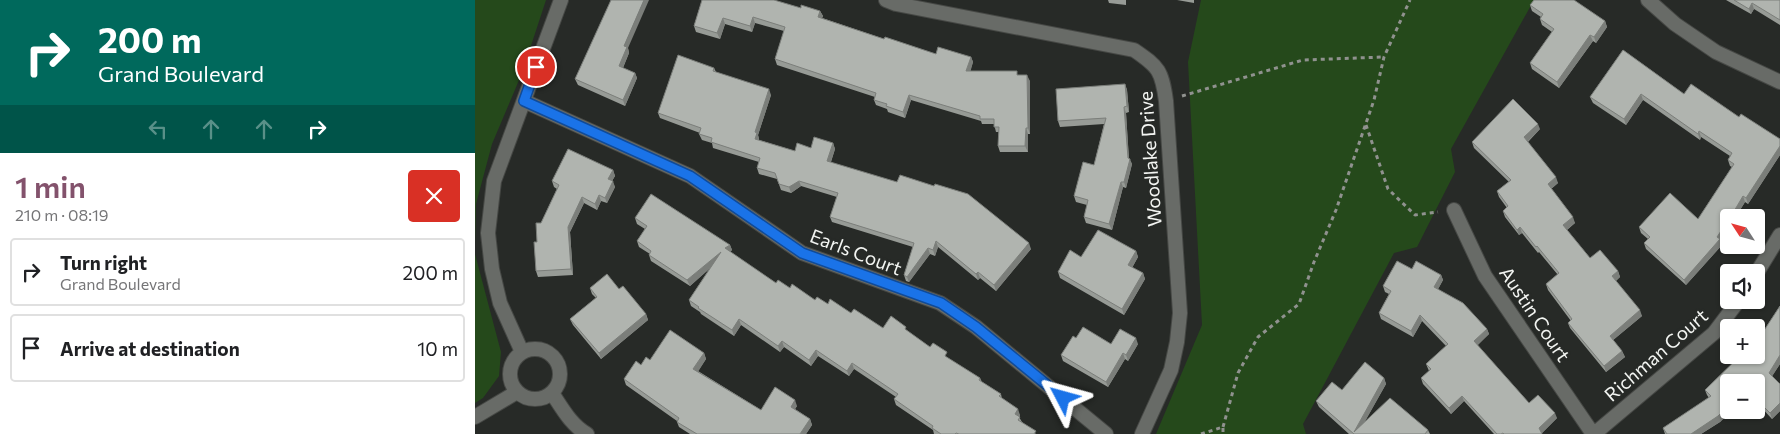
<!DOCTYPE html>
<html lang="en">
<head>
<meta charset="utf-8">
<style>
	body { margin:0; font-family:Commissioner,sans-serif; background:#f2f2f2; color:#202124; height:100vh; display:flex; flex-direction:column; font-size:19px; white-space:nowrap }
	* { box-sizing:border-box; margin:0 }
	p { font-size:16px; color:#757577 }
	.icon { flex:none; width:28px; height:28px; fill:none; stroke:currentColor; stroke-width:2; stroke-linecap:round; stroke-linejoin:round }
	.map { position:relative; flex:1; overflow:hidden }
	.panel { display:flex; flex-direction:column; background:#fff; width:475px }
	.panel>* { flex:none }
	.top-card { background:#00695c; color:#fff; overflow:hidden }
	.needle { width:32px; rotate:306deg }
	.controls { position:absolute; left:1245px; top:209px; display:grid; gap:10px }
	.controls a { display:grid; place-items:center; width:45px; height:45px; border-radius:5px; background:#fff; box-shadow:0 1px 4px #0004; font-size:25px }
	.pin { position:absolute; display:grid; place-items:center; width:42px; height:42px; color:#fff; margin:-21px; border:2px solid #fff; border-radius:50%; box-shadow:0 1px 5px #0007 }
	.me { position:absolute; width:55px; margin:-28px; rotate:309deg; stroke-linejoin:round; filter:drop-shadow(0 0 4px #0008) }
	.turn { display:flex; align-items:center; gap:18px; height:105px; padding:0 15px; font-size:22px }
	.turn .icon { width:65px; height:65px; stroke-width:2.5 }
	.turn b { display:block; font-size:35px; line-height:42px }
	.lanes { display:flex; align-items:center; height:48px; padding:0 15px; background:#0003; justify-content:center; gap:25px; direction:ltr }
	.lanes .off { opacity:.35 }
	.round { display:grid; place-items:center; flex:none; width:52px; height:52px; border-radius:5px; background:#f2f2f2 }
	.summary { display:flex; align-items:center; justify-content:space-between; height:85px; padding:0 15px }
	h1 { font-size:30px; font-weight:600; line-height:38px; color:#83526c }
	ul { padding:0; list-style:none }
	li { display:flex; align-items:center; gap:15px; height:68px; margin:0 10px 8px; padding:0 5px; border:2px solid #e0e0e0; border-radius:5px }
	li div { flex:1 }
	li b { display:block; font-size:19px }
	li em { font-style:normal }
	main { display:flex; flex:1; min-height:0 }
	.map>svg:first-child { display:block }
</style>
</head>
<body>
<main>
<section class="panel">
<div class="top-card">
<div class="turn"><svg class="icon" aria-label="right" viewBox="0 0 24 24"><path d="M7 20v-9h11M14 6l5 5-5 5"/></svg><div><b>200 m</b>Grand Boulevard</div></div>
<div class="lanes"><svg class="icon off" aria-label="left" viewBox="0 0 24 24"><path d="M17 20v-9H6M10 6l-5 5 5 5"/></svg><svg class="icon off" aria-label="ahead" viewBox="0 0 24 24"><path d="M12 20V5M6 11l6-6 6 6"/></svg><svg class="icon off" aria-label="ahead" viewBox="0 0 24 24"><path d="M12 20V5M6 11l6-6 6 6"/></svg><svg class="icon" aria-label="right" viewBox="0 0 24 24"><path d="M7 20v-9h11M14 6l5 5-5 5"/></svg></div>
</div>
<div class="summary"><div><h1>1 min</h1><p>210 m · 08:19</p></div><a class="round" style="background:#d93025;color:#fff"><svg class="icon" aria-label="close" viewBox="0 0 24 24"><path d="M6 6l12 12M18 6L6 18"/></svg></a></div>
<ul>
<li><svg class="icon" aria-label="right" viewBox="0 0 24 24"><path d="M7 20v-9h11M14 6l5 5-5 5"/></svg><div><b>Turn right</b><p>Grand Boulevard</p></div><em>200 m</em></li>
<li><svg class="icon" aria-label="arrive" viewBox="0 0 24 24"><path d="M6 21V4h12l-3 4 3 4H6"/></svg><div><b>Arrive at destination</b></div><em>10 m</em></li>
</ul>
</section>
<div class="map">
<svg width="1305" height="434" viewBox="0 0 1305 434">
	<rect width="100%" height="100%" fill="#272a27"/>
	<path fill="#25491b" d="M0 0H71L47 73 17 144 1 204 0 244Z
		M726 0H1059L976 149 980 172 942 247 919 253 828 424 831 434H681L727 325 713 62Z
		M0 254 26 352 24 376 8 398 0 403Z"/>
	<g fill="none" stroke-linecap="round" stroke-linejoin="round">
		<defs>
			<path id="minor" d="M411 0 421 4 659 50C684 67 687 71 691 101L705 313 702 342 696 370 667 434
				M1173 0 1200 24 1241 52 1305 82
				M49 101 215 176 327 253 465 303 501 327 631 434
				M979 210 1010 276 1118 434
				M1281 274 1305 235
				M35 374a25 25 0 1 1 50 0a25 25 0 1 1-50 0Z
				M47 352 25 303 17 269 13 233 19 181 86 0
				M77 393C87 408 96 425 112 434
				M0 417 42 392
				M1119 434 1239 333 1264 300"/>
		</defs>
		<use href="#minor" stroke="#464845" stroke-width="16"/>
		<path stroke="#90928f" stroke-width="3" stroke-dasharray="4 4" stroke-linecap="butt" d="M707 96 828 60 909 57
			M891 125 913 189 940 215 963 212
			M748 427 763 373 783 337 824 304 839 262 861 210 899 100 909 57 935 0
			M726 434 748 427V434"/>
		<use href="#minor" stroke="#686b67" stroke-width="14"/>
	</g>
	<path fill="#979b96" d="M227 0 345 11 348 16 347 18 409 39 461 54 496 57 498 62 495 71 544 75 555 81V134H553V152H525L523 146 524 132H521L519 124H507L506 121 436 100 430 118 413 112 412 109 401 105 399 100 400 97 302 65 300 59 309 31 280 23 277 32 250 24 245 39 221 32 219 26Z
		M633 0H651V5L634 3Z
		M702 0H719V3Z
		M1251 0H1305V25L1279 9 1276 14Z
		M1055 5 1130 21 1132 27 1121 43 1118 41 1084 88 1057 69 1055 63 1077 32 1067 25 1065 19 1066 17 1057 11Z
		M153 48 154 53 148 68 160 73 162 78 150 106 103 85 100 79Z
		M1148 50 1209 94 1264 117 1305 139V155L1273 204 1270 202 1260 218H1254L1245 241 1247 245 1211 285 1171 249 1169 243 1173 239 1166 233 1164 227 1223 219 1257 167 1255 166 1253 160 1255 156 1226 137 1225 140 1168 100 1151 125 1118 103 1115 97Z
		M239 68 241 72 296 95 283 135 284 139V140L320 151 358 143 360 149 356 162 556 249 521 291 505 278 503 280 463 247 460 256 455 254 434 282 431 281 429 275 438 247 357 222 355 217 362 197 326 186 316 193 306 190 302 179 284 174 282 168 284 162 238 148 237 143 227 140 224 134 225 133 185 118 183 113Z
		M650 84 652 90 654 112 651 113 654 159 657 164 651 188 648 187 637 230 611 223 609 217 612 205 601 202 599 196 619 165 629 124 585 127 583 121Z
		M1065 129 1053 142 1083 183 1076 189 1100 223 1092 230 1115 258 1143 271 1145 277 1141 281 1167 316 1138 340 1147 351 1150 357 1131 372 1095 328 1093 323 1096 321 1073 290 1071 284 1083 275 1064 252 1063 253 1047 233 1044 235 1030 217 1028 211 1032 208 1024 197 1022 191 1034 182 999 148 997 142Z
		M138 170 140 176 137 181 140 187 132 203 126 201 122 210 109 203 95 232 98 275 63 277 61 271 62 242 66 223 82 189 79 187 77 181Z
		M160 218 255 245 257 250 255 252 301 283 315 288 340 300 353 304 376 313 408 328 433 332 455 347 505 378 507 382 526 394 527 399 545 415 544 417 547 422 561 434H459L458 430 421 405 419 399 421 397 379 369 374 376 343 356 336 366 309 347 305 352 266 325 259 336 226 314 225 312 216 306 214 300 235 268 215 286 176 261 174 255 175 254 164 247 162 241 170 229 162 224Z
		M661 251 663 257 657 268 668 273 670 279 649 315 585 278 583 272 606 257Z
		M937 269 966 275 968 280 963 289 1012 329 1014 334 1002 345 1054 403 1082 418 1067 433V434H1019L989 401 976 414 948 384 946 378 954 371 951 364 971 346 947 321 938 337 906 319 904 313 914 294 910 292 908 286Z
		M115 288 144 289 171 314 173 320 126 359 98 325 95 319 121 298 117 294Z
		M1305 306V364L1297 376 1305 384V411L1297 419 1283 404 1281 406V382H1254V410H1257L1245 422 1226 434H1190L1188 428 1234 398 1232 395 1230 390 1266 355H1281V340L1284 338Z
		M601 338 636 344H663L653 361 650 359 633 387 588 361 586 355Z
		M229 353 231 359 223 371 286 410 322 406 320 409 335 419 337 425 331 434H215L204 427 202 422V421L151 385 149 379 166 365 175 360Z
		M909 378 911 384 890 421 953 430 955 434H874L844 407 841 401 867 390Z
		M1261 410H1277L1268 418Z"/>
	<path fill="#7b7e7a" d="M169 0H174L153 48 154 53 146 72 144 66 149 46Z
		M1277 3 1279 9 1276 14 1274 9Z
		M345 11 348 16 345 23 343 17Z
		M278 17 280 23 277 32 275 26Z
		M248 18 250 24 245 39 242 33Z
		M1130 21 1132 27 1121 43 1119 37Z
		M1115 35 1118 41 1084 88 1082 82Z
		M496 57 498 62 494 77 491 71Z
		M160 73 162 78 150 106 148 100Z
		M552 75 555 81V134L553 128Z
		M650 84 652 90 654 112 652 106Z
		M294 89 296 95 283 135 284 139 282 145 280 139V132Z
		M1166 94 1168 100 1151 125 1149 119Z
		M434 95 436 100 430 118 428 112Z
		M649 107 651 113 654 161 655 159 657 164 651 188 649 182 653 158Z
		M1063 124 1065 129 1051 143 1049 137Z
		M551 128 553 134V152L550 146Z
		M1224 131 1226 137 1225 140 1223 134Z
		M358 143 360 149 354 167 352 161Z
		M1305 146V155L1273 204 1271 198Z
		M138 170 140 176 135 184 133 179Z
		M1081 177 1083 183 1075 190 1073 184Z
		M138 181 140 187 132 203 130 198Z
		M324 181 326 186 316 193 314 187Z
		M646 182 648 187 637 230 634 224Z
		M124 195 126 201 122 210 120 204Z
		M1268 196 1270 202 1260 218H1255Z
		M107 197 109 203 95 232 98 275 96 269 93 227Z
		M1098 217 1100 223 1090 231 1088 225Z
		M1254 219V228L1245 241 1247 245 1211 285 1209 280 1242 237Z
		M1045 227 1047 233 1044 235 1042 230Z
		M461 241 463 247 460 256 458 250Z
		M554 243 556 249 521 291 519 285Z
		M255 245 257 250 252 254 250 248Z
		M453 248 455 254 434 282 432 277Z
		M661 251 663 257 655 271 653 265Z
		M246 252 248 257 215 286 212 280Z
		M1143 271 1145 277 1139 282 1137 276Z
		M503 272 505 278 503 280 501 274Z
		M668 273 670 279 649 315 647 309Z
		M966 275 968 280 961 293 959 287Z
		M1165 310 1167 316 1137 341 1135 336Z
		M171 314 173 320 126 359 124 353Z
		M945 315 947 321 938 337 936 331Z
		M264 319 266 325 259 336 257 330Z
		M1012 329 1014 334 1001 347 999 341Z
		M661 338 663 344 653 361 651 355Z
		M307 341 309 347 305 352 303 346Z
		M341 350 343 356 336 366 334 360Z
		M1147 351 1150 357 1131 372 1129 366Z
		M229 353 231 359 221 375 218 369Z
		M648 353 650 359 633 387 631 382Z
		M1305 355V364L1296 378 1294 373Z
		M377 363 379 369 374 376 372 371Z
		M909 378 911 384 883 434 879 432Z
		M987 396 989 401 976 414 974 408Z
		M320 400 322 406 318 412 316 407Z
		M1305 403V411L1297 419 1295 413Z
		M1254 405V410H1257L1245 422 1226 434H1216Z
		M543 409 545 415 542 420 540 414Z
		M1269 410H1277L1268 418 1266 412Z
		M1080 413 1082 418 1066 434 1064 428Z
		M335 419 337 425 331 434H325Z"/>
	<path fill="#b0b4af" stroke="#7b7e7a" d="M136 0H169L149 46 152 47 144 66 160 73 148 100 100 79Z
		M227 0H299L326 8V5L345 11 343 17 409 39 410 37 461 54 463 47 496 57 491 71H542V75H552L553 128H551L550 146H523L524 127H519V119H505V116L434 95 428 112 411 106 412 104 399 100 401 93 300 59 310 27 278 17 275 26 248 18 242 33 219 26Z
		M1059 0H1099L1130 21 1119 37 1115 35 1082 82 1055 63 1079 29 1065 19 1068 14 1055 5Z
		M1259 0H1305V20L1277 3 1274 9Z
		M1148 50 1209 94 1216 84 1264 117 1266 114 1305 139V146L1271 198 1268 196 1255 218H1254V219L1242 237 1245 239 1209 280 1169 243 1175 237 1164 227 1195 193 1223 219 1259 164 1253 160 1257 153 1224 131 1223 134 1166 94 1149 119 1115 97Z
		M203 55 239 68 238 71 294 89 280 132 282 133 280 139 320 151 322 143 336 148 339 137 358 143 352 161 422 182 425 175 459 186 460 184 493 194 554 243 519 285 503 272 501 274 461 241 458 250 453 248 432 277 429 275 439 243 355 217 363 193 324 181 314 187 304 184 300 173 282 168 285 158 236 142 237 138 224 134 226 128 183 113Z
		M650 84 652 106 649 107 653 158 655 159 649 182H646L634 224 609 217 613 200 599 196 608 162 619 165 631 118 583 121 581 89Z
		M1038 99 1063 124 1049 137 1081 177 1073 184 1098 217 1088 225 1115 258 1125 250 1143 271 1137 276 1165 310 1135 336 1147 351 1129 366 1093 323 1097 319 1071 284 1084 273 1062 246 1061 247 1045 227 1042 230 1028 211 1033 206 1022 191 1036 180 997 142Z
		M93 149 138 170 133 179 138 181 130 198 124 195 120 204 107 197 93 227 96 269 61 271 59 242H62L61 223H66L84 185 77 181Z
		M176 194 255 245 250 248 301 283 303 280 315 288 317 284 340 300 342 297 353 304 355 299 376 313 379 309 408 328 416 316 431 327 430 329 455 347 458 343 472 352 470 356 505 378 504 380 526 394 524 396 543 409 540 414 545 417 543 420 561 431 559 434H484L481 433 480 434H466L457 428 458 426 419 399 423 394 377 363 372 371 341 350 334 360 307 341 303 346 264 319 257 330 223 308 224 307 214 300 246 252 212 280 174 255 176 251 162 241 172 226 160 218Z
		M623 230 661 251 653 265 668 273 647 309 583 272 595 250 606 257Z
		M922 261 937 269 941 261 966 275 959 287 988 303 1012 329 999 341 1054 403 1063 395 1080 413 1064 428 1067 434H1029L1028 433 1026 434H1022L987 396 974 408 946 378 956 369 951 364 973 344 945 315 936 331 904 313 916 291 908 286Z
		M132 274 144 289 148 286 171 314 124 353 95 319 122 297 115 288Z
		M1305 306V355L1294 373 1305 384V403L1295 413 1281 399V382H1254V405L1243 416 1216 434H1192L1188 428 1236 396 1230 390 1266 355H1281V340L1284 338Z
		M608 327 636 344 645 329 661 338 651 355 648 353 631 382 586 355 598 336 601 338Z
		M195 330 229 353 218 369 286 410 300 387 320 400 316 407 335 419 325 434H222L202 422 204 418 149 379 161 361 166 365 171 357 175 360Z
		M890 362 909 378 879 432 915 398 953 430 950 434H879L841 401 857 382 867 390Z"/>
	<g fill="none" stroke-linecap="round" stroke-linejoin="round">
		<defs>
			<path id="route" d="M61 67 49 101 215 176 327 253 466 303 501 327 588 398"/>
		</defs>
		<use href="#route" stroke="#114b97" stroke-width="12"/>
		<use href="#route" stroke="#1a73e8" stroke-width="9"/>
	</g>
	<g text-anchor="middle" stroke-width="5" stroke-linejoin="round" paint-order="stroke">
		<g font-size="19" fill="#f3f5f2" stroke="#272a27">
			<text transform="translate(675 159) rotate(-94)" y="7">Woodlake Drive</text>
			<text transform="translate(381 252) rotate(21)" y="7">Earls Court</text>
			<text transform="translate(1060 314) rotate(56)" y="7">Austin Court</text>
			<text transform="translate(1181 355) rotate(-41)" y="7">Richman Court</text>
		</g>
	</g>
</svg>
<div class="controls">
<a><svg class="needle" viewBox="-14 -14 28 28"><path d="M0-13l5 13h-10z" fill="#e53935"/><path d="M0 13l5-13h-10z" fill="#757577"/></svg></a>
<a><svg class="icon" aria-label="sound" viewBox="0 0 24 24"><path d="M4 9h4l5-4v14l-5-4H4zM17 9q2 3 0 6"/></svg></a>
<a>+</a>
<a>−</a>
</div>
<div class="pin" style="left:61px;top:67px;background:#d93025"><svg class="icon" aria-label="arrive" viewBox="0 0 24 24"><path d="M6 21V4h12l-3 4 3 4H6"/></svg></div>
<svg class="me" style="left:588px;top:398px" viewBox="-20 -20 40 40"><path d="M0-17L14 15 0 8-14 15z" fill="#1a73e8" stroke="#fff" stroke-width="4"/></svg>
</div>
</main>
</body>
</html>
